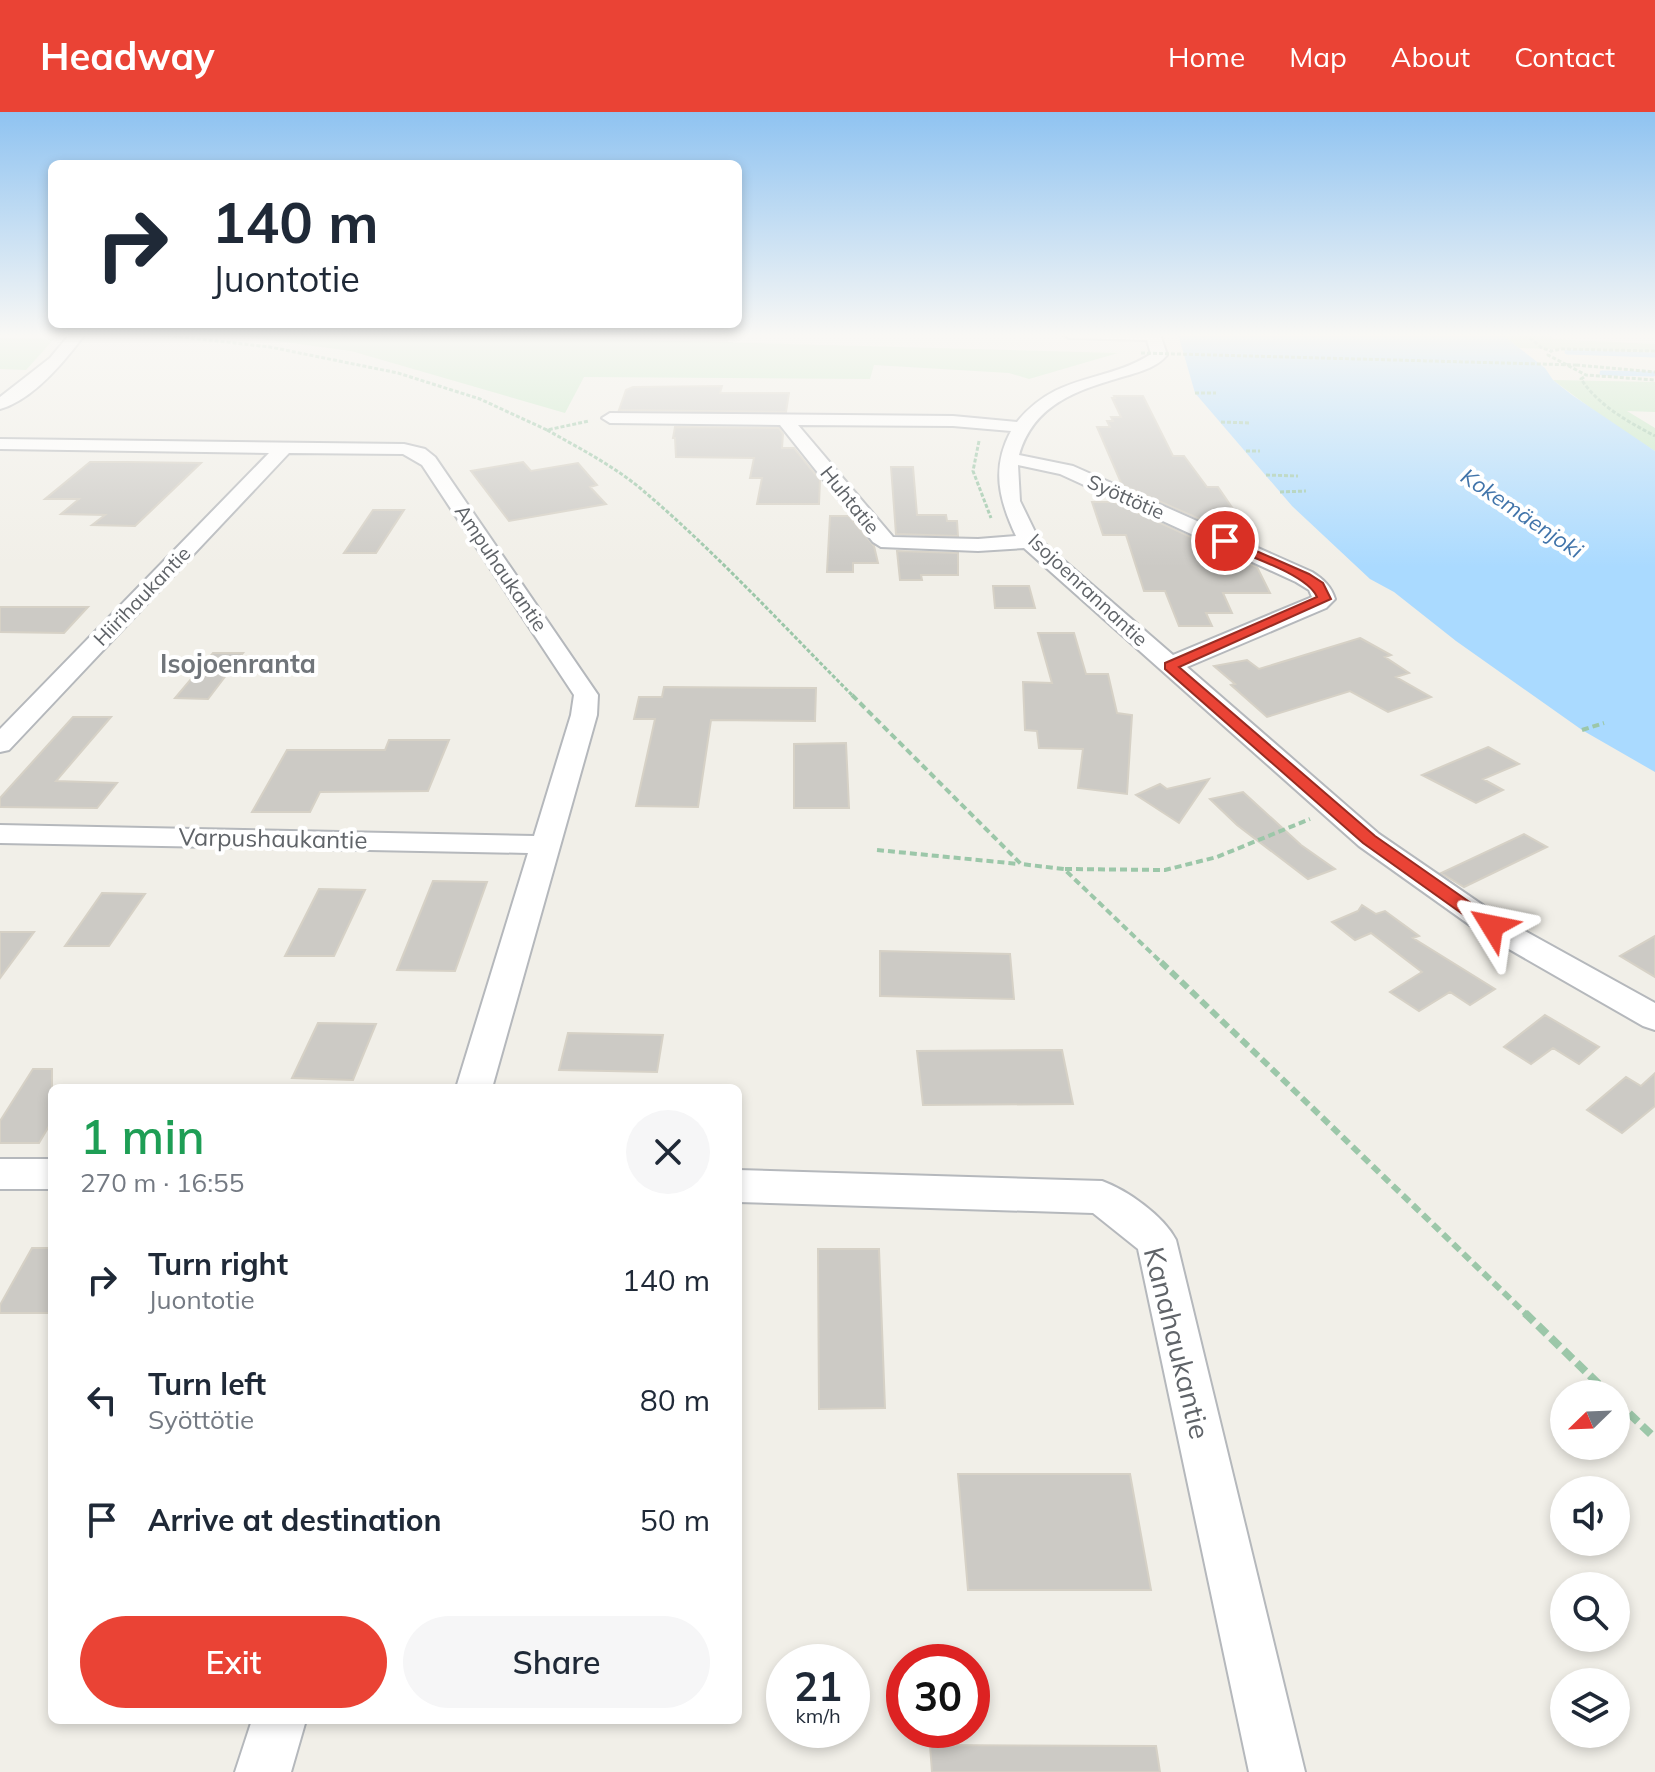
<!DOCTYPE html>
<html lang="en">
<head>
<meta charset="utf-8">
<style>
	body { margin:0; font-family:Mulish,sans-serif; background:#f6f6f7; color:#1f2937; height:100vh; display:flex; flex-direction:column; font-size:30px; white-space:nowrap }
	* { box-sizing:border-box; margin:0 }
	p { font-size:26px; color:#747a83 }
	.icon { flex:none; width:44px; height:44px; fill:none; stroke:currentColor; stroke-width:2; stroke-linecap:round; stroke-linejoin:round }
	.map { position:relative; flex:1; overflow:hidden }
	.drawer { position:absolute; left:48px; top:972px; width:694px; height:640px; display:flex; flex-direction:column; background:#fff; border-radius:12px; box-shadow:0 4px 12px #0003 }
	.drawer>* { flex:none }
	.top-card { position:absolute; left:48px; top:48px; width:694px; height:168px; border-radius:12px; box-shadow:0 4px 12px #0003; background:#fff; color:#1f2937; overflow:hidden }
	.needle { width:52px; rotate:247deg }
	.fabs { position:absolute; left:1550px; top:1268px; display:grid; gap:16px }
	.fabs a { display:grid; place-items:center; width:80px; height:80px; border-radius:50%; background:#fff; box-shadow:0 4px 12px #0003; font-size:40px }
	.speed { position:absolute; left:766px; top:1532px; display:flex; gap:16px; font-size:40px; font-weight:700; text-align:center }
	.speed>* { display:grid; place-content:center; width:104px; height:104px; border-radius:50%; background:#fff; box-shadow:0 4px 12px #0003; line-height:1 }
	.speed small { font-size:20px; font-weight:400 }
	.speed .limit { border:12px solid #d22; background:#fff; color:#111 }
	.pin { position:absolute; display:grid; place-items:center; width:68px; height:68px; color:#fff; margin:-34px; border:4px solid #fff; border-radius:50%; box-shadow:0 2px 8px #0007 }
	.me { position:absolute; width:88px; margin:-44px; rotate:305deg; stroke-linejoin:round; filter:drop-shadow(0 0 6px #0008) }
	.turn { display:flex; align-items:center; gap:28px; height:168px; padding:0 32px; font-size:36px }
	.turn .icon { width:104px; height:104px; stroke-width:2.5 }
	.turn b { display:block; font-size:56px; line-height:68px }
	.round { display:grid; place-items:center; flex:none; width:84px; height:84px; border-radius:42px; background:#f6f6f7 }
	.head { display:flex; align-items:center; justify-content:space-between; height:136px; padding:0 32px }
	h1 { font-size:48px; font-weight:600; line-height:60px; color:#1e9e55 }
	.cta { display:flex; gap:16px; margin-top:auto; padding:16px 32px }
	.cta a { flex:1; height:92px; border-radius:48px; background:#ea4335; color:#fff; font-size:32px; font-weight:600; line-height:92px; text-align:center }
	.cta a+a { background:#f6f6f7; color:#1f2937 }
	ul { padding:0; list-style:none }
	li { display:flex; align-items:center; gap:24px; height:120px; padding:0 32px }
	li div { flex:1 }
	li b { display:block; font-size:30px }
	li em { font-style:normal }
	header { display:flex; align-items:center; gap:48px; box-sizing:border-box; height:112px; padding:0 40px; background:#ea4335; color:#fff }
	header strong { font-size:38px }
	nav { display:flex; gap:44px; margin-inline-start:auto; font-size:28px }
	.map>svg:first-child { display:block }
</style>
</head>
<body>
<header>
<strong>Headway</strong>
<nav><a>Home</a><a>Map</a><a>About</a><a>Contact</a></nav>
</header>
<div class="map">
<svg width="1655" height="1660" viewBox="0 0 1655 1660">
	<rect width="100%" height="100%" fill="#f1efe8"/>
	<path fill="#c5e8c5" d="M225 222H432L1118 241 1029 267 1009 261 874 253 870 267 584 265 565 301 351 239Z
		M1501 222H1549L1553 227 1655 232V240L1519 236Z
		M0 226 54 227 26 258 0 257Z
		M1553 268 1655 270V300L1627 299 1655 316V339L1616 315Z"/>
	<path fill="#aadaff" d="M1178 222H1501L1545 256 1553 268 1572 283 1655 339V660L1582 618 1456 529 1394 480 1370 467 1292 394 1195 281Z"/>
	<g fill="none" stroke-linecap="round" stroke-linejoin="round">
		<path stroke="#aadaff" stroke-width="5" d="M1567 240 1655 243
			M1602 261 1653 262"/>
	</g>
	<path fill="#cccac5" stroke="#d6d1c6" stroke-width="2" d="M722 274 720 281H789L786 300 619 298 626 278 633 275Z
		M1114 284H1143L1173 344H1184L1207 375H1218L1257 432 1122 373 1097 315H1110L1107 309H1113L1111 305H1121L1112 286H1115Z
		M675 315 779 316 783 322 782 336H794L820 368 819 392H757L762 366H750L754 346 676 345 675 326H673Z
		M90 350H127L201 351 135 414 92 413 105 403 61 402 79 387H45Z
		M523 350 531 359 578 351 597 373 590 375 606 392 509 409 471 359Z
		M891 355H913L917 403H946L947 409H957L958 424 896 422Z
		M1092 390H1114L1257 455 1270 481H1223L1232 501H1206L1212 514H1179L1165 479H1144L1126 423H1103Z
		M373 398H404L376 441H344Z
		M830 404H849L874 434 878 451H853V460H827Z
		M897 439 958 441V463H921L922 468H900Z
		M993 474H1029L1035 496H995Z
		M0 495H88L64 521 0 520Z
		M1038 521H1074L1086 562H1108L1117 601 1132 603 1127 682 1078 676 1083 637 1039 636 1037 619 1025 618 1023 570 1052 571Z
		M1360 526 1391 543 1385 545 1409 561 1396 565 1431 585 1388 600 1350 579 1267 605 1231 573 1235 572 1214 554 1247 548 1259 557Z
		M213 541H243L208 587 175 586Z
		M664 575 816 576 815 609 711 608 698 695 636 694 655 607H634L639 585H662Z
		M73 605H111L56 669 117 671 97 696 0 695V686Z
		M389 628H449L428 679 320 680 310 700H252L287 638H385Z
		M846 631 849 696H794V632Z
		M1488 635 1519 652 1483 667 1503 678 1476 691 1422 663Z
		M1209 667 1179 711 1136 683 1160 672 1167 677Z
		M1243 680 1301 733 1335 757 1308 767 1237 713 1210 687Z
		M1524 722 1547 735 1464 775 1441 761Z
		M433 769 487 770 455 859 397 858Z
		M319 777 365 778 334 844H285Z
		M102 781 145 782 109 834H65Z
		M1362 793 1376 802 1385 799 1419 824 1413 826 1495 877 1470 893 1450 880 1419 899 1390 880 1422 860 1371 821 1355 828 1332 810 1358 799Z
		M0 820H34L0 866Z
		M1655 824V865L1620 844Z
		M880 839 1010 842 1014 887 880 884Z
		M1545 903 1599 935 1579 952 1553 936 1531 952 1504 935Z
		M318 911 376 912 353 968 292 966Z
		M568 921 663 923 657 960 559 958Z
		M1062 938 1073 992 923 993 917 939Z
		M33 957H52V1009L39 1031H0V1009Z
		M1655 961V994L1622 1021 1587 998 1626 965 1641 974Z
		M32 1136H52V1201H0V1193Z
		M818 1137H879L885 1296 819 1297Z
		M958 1362H1130L1151 1478H968Z
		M930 1633 1156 1634 1160 1660H932Z"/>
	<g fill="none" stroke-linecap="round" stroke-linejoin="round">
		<defs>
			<path id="minor" d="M70 222H85C65 249 33 288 0 297V285L50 246Z
				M1062 222H1160L1167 243C1157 255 1142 259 1129 263 1081 277 1034 290 1019 343L1073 354 1312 460C1323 467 1331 474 1335 487L1326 496 1187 555 1379 722 1503 807 1655 891V918L1643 914 1481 821 1359 734 1024 436 978 439 881 435 873 430 780 313 610 311 602 306 610 301 953 304 1017 310C1058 260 1104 272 1151 242L1147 228 1069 226ZM798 313 953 314 1011 319C991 356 999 388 1016 424L978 427 893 425ZM1018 353 1060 362 1296 470 1309 478 1312 485 1173 543 1038 426 1020 389Z
				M0 327 404 332 425 337 435 345 598 583 597 603 492 976H456L528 741 0 731V713L534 724 571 603 574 583 422 353 403 342 289 341 9 638 0 640V617L269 341 0 337Z
				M0 1047H52V1077H0Z
				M738 1058 1102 1069C1127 1078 1164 1104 1176 1128L1305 1660H1249L1138 1137 1093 1101 738 1090Z
				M252 1608H306L291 1660H235Z"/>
		</defs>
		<use href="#minor" stroke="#b5b8bc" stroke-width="4"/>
		<path stroke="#9cc7a9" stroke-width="3" stroke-dasharray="4 2" stroke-linecap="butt" d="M155 222 270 235 398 261 480 287 547 318 589 309
			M1525 222 1542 236 1551 239
			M1655 239 1562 237 1551 239 1548 243 1586 263 1655 268
			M1576 253 1655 260
			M1584 265 1581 267C1599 294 1627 309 1655 324
			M1195 281H1216
			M1221 310 1250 311
			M547 318C579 336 612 353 640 376 716 440 784 515 854 585
			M979 329 973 359 991 406
			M1246 339H1260
			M1266 363 1298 364
			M1280 380 1306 379"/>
		<path stroke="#9cc7a9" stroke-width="4" stroke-dasharray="7 4" stroke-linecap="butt" d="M852 583 1021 752 1064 757 1163 852
			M1582 618 1604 611
			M877 738 1019 752
			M1065 757 1165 758 1217 745 1310 707"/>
		<path stroke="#9cc7a9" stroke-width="6" stroke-dasharray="9 5" stroke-linecap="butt" d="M1161 850 1527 1203"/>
		<path stroke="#9cc7a9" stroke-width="8" stroke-dasharray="12 6" stroke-linecap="butt" d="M1525 1201 1609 1282
			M1616 1289 1655 1326"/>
		<use href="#minor" fill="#fff" fill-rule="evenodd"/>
		<path stroke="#9cc7a9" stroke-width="3" stroke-dasharray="4 2" stroke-linecap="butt" d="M1141 241 1576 253"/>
	</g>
	<linearGradient id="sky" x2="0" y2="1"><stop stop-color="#8fc3f1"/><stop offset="0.49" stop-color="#f9f8f5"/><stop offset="1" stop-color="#f9f8f5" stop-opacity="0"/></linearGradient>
	<rect width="1655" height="455" fill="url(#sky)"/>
	<path fill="#ea4335" stroke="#982c22" stroke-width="2" d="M1221 427H1229L1309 462 1323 471 1331 487 1179 555 1375 724 1498 810 1501 814 1498 818H1485L1363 731 1165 557V551L1317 485C1307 462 1245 443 1221 432Z"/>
	<g text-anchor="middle" stroke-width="8" stroke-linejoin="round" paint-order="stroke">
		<g font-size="20" fill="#5f6368" stroke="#fff">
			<text transform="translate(1126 385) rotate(24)" y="7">Syöttötie</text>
			<text transform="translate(850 388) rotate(51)" y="7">Huhtatie</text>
			<text transform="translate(501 456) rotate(56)" y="7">Ampuhaukantie</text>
			<text transform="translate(1088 478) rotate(43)" y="7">Isojoenrannantie</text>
			<text transform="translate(142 484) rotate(-46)" y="7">Hiirihaukantie</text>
		</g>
		<g font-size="22" font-style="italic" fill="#4174aa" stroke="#fff">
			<text transform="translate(1522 401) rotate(34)" y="8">Kokemäenjoki</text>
		</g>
		<g font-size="24" fill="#5f6368" stroke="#fff">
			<text transform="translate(273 727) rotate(1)" y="8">Varpushaukantie</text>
		</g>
		<g font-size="26" font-weight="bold" fill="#70757a" stroke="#fff">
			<text x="238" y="561">Isojoenranta</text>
		</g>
		<g font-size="28" fill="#5f6368" stroke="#fff">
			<text transform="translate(1177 1231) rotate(76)" y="10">Kanahaukantie</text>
		</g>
	</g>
</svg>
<div class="fabs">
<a><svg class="needle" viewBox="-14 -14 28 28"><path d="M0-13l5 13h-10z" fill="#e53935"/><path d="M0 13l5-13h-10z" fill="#747a83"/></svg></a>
<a><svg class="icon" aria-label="sound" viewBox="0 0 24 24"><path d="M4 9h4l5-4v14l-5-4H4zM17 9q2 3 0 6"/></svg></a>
<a><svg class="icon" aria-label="search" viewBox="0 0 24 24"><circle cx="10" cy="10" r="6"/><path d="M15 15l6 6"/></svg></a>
<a><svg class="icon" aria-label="layers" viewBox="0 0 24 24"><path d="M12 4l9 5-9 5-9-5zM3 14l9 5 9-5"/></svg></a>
</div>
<div class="speed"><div>21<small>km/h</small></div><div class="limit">30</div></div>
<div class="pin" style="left:1225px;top:429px;background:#d93025"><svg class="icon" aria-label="arrive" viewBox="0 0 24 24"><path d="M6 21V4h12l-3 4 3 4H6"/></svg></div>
<svg class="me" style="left:1492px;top:814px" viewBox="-20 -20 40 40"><path d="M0-17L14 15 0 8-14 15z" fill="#ea4335" stroke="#fff" stroke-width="4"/></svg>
<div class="top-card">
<div class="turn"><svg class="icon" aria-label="right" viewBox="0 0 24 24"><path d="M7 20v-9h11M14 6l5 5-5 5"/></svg><div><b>140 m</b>Juontotie</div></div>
</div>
<section class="drawer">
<div class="head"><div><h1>1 min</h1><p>270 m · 16:55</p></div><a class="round"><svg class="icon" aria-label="close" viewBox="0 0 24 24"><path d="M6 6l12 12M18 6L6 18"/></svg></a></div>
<ul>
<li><svg class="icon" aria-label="right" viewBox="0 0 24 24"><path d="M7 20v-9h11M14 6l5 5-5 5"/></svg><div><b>Turn right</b><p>Juontotie</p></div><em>140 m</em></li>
<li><svg class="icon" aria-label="left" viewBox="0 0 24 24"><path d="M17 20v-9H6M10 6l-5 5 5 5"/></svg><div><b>Turn left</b><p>Syöttötie</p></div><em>80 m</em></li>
<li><svg class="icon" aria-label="arrive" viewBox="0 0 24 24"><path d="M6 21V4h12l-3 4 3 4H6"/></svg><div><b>Arrive at destination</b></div><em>50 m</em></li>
</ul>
<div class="cta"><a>Exit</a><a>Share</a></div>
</section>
</div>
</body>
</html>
